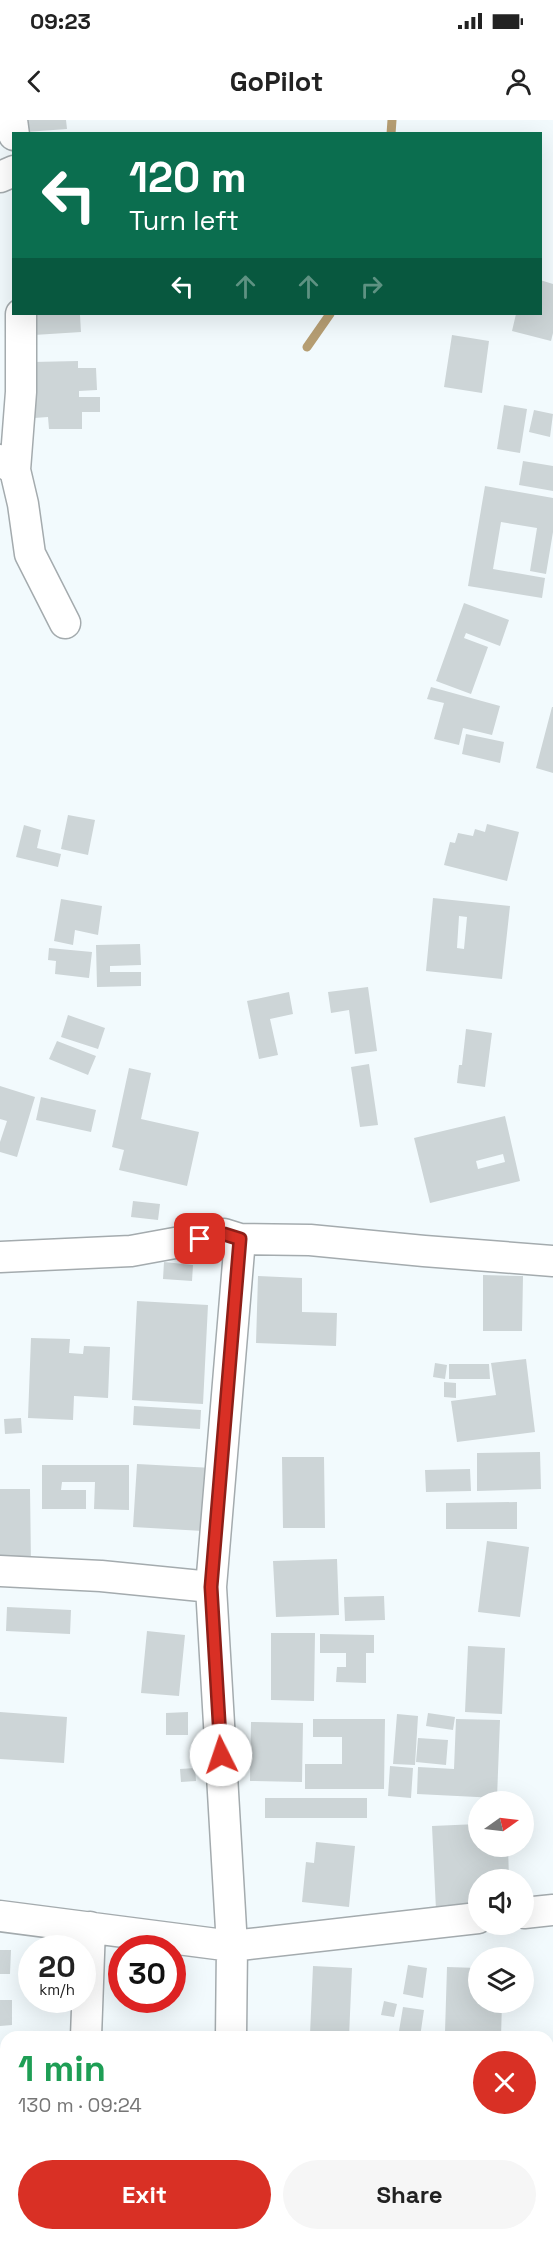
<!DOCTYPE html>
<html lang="en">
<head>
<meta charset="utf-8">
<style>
	body { margin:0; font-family:"Space Grotesk",sans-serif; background:#f6f6f6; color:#222; height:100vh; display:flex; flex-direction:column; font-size:22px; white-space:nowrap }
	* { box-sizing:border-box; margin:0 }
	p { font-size:20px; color:#767676 }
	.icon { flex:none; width:33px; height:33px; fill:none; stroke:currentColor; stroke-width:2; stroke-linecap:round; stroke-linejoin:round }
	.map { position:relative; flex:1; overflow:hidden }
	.side { position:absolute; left:0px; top:1911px; width:554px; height:210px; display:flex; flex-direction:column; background:#fff; border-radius:18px 18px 0 0; box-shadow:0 6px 24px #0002 }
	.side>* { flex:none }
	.guide { position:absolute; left:12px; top:12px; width:530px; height:183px; border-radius:0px; box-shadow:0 6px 24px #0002; background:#0b6e4f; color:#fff; overflow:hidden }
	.needle { width:39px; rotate:76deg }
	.tools { position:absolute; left:468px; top:1671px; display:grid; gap:12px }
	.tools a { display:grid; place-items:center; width:66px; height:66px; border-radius:50%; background:#fff; box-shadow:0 6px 24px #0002; font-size:30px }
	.speed { position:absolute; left:18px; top:1815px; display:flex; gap:12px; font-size:30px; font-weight:700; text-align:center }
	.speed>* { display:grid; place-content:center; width:78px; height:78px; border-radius:50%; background:#fff; box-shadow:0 6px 24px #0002; line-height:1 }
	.speed small { font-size:15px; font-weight:400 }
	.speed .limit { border:9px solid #d22; background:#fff; color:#111 }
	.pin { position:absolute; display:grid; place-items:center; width:51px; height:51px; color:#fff; margin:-26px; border-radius:12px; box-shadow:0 3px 9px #0006 }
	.me { position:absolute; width:66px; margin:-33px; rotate:356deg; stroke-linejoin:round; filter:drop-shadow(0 0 4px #0008) }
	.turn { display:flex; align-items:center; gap:21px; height:126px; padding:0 18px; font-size:27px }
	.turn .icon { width:78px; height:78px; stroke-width:2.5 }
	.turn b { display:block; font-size:42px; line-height:51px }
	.lanes { display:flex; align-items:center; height:57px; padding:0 18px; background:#0003; justify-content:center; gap:30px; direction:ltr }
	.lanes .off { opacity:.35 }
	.round { display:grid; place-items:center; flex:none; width:63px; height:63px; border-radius:32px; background:#f6f6f6 }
	.head { display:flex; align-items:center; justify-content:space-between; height:102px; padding:0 18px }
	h1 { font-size:36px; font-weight:700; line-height:45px; color:#1e9e55 }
	.cta { display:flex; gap:12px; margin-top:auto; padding:12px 18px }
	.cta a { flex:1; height:69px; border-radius:36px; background:#d93025; color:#fff; font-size:24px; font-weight:700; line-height:69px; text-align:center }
	.cta a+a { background:#f6f6f6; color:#222 }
	.status { display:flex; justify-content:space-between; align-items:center; height:42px; padding:0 30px; background:#fff; direction:ltr }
	.status svg { height:16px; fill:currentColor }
	header { display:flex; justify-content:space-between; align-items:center; height:78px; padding:0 18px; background:#fff; font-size:27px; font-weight:700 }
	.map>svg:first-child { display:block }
</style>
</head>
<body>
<div class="status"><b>09:23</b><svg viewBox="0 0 49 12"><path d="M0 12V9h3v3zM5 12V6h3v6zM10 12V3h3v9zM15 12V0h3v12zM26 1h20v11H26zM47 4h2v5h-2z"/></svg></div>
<header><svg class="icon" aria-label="back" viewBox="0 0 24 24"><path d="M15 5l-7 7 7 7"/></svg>GoPilot<svg class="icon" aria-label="person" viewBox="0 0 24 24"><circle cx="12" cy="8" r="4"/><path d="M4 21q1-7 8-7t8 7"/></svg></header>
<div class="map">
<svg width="553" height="2121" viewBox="0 0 553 2121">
	<rect width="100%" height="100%" fill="#f2fafd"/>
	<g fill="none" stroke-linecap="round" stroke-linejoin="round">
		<path stroke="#b69e73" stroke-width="9" d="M391 14 392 0
			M307 227 330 194"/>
	</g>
	<path fill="#cdd5d7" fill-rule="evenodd" d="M25 0H66L67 9 26 12Z
		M540 160 553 164V213L551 221 512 211 516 194H540Z
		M33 194 80 195 81 212 34 215Z
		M452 215 489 221 482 273 444 267Z
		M78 241V248H96L97 270 79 271V277H100V292H82V309H49L48 297 34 298 33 242Z
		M504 285 527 289 520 333 497 329Z
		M534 290 553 294 550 317 529 312Z
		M523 341 553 346V371L519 365Z
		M485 366 553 378V412L546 454 530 451 537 408 501 402 493 449 545 458 542 478 468 466Z
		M464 483 509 500 500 526 466 513 464 518 488 527 471 574 436 561Z
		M431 567 500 586 492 615 463 608 459 625 434 619 444 583 427 579Z
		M552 587H553V653L536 648Z
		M466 614 504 622 500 643 462 634Z
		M68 695 95 700 88 735 61 729Z
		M487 704 519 712 507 761 444 745 450 722 455 723 458 713 473 716 475 709 485 712Z
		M24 705 41 710 37 728 61 734 58 747 16 737Z
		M433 778 510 786 502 859 426 851ZM459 796 467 797 464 829 457 828Z
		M61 779 102 786 98 815 75 810 73 825 54 821Z
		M140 824 141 845 110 846V852H141V866L97 867 96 825Z
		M49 828 92 832 89 858 55 854 56 841 48 840Z
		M368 867 377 931 355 934 349 890 331 893 328 872Z
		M289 872 293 894 270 899 278 935 259 939 247 881Z
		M68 895 105 908 98 929 61 917Z
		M466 909 492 913 485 967 457 963 459 945H462Z
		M57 921 96 936 88 955 49 939Z
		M369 944 378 1005 360 1007 351 947Z
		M129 948 151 953 141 999 199 1012 187 1066 119 1050 124 1030 112 1027Z
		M0 966 35 977 17 1037 0 1032V1022L7 1001 0 999Z
		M41 977 96 990 91 1012 36 1000Z
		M505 996 520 1061 430 1083 414 1018ZM503 1034 505 1042 478 1049 476 1041Z
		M133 1081 160 1084 158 1100 131 1097Z
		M164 1142 193 1145 192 1161 163 1159Z
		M483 1155 523 1156 522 1211H483Z
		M258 1156 302 1158V1192L337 1193 336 1226 256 1223Z
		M137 1181 208 1185 203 1284 132 1280Z
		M31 1218 70 1219 69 1233 83 1234 84 1226 110 1227 108 1278 74 1276 73 1300 28 1298Z
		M526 1239 535 1312 457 1322 451 1281 496 1275 491 1243Z
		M435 1243 447 1245 445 1259 433 1257Z
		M449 1244H489L490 1259H449Z
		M444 1262 456 1263V1278L444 1277Z
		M134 1286 201 1290 200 1309 133 1305Z
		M21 1298 22 1313 5 1314 4 1299Z
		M540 1332 541 1369 477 1371V1333Z
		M282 1337H324L325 1408H283Z
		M137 1344 213 1348 203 1411 133 1407Z
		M42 1345H129V1390L94 1389 95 1362H62L61 1370H86V1389H42Z
		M470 1349 471 1371 426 1372 425 1350Z
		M0 1369H30L31 1443H0Z
		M517 1382V1409H446V1383Z
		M487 1421 529 1427 520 1497 478 1492Z
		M337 1439 339 1495 276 1497 273 1441Z
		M384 1476 385 1500 345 1501 344 1477Z
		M7 1487 71 1490 70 1514 6 1511Z
		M147 1511 185 1515 179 1576 141 1573Z
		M271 1513H315L314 1581 271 1580Z
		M320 1514 374 1515V1533H366V1563L336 1562 337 1547H346V1533H320Z
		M468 1526 505 1528 502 1594 465 1592Z
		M0 1592 67 1597 64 1643 0 1639Z
		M188 1592V1615H166V1593Z
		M428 1593 455 1597 453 1610 426 1606Z
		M397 1594 418 1596 415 1645 393 1644Z
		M313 1599H385L384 1669H305V1644H342V1617H313Z
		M456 1599 500 1600 497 1678 417 1674 418 1647 454 1649Z
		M251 1602 303 1603 302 1662 250 1661Z
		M418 1618 448 1620 446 1645 416 1642Z
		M390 1646 413 1648 411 1678 388 1676Z
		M195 1648 196 1661 181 1662 180 1649Z
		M265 1678H367V1698H265Z
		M478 1704V1726H508L509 1760H478V1787L436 1790 432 1706Z
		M316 1722 355 1726 349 1787 302 1782 306 1742 314 1743Z
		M0 1830H11L10 1854H0Z
		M408 1845 427 1848 423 1878 403 1874Z
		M313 1846 352 1848 349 1917 310 1915Z
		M447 1847 478 1848V1882H502L501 1917H449L450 1912H445Z
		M0 1880H12V1905L0 1906Z
		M384 1881 397 1884 394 1897 381 1895Z
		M403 1887 424 1890 420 1917H398Z
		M341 2115H390V2121H341Z
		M448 2115H498V2121H425V2118H448Z
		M512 2115H545V2121H511Z
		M266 2116H303L302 2121H266Z"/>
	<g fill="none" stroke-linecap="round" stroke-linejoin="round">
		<defs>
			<path id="minor" d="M12 0 14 15
				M0 57 14 51
				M0 340 15 350 23 384 30 434 65 503
				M15 350 21 272V194
				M0 1137 131 1131 224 1114 240 1119 310 1120 424 1131 553 1141
				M0 1451 101 1456 211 1467
				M524 1793 553 1790
				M0 1796 232 1826 478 1798
				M86 1917 90 1807
				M231 1917 232 1826 211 1467 240 1119
				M79 2121V2115
				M228 2121V2115"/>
		</defs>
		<use href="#minor" stroke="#a4abae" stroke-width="33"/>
		<use href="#minor" stroke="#fff" stroke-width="30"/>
	</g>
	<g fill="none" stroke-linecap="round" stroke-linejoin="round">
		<defs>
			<path id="route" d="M200 1119 224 1114 240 1119 211 1467 221 1635"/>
		</defs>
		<use href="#route" stroke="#8d1f18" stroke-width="15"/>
		<use href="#route" stroke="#d93025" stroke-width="10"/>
	</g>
</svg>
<div class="tools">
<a><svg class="needle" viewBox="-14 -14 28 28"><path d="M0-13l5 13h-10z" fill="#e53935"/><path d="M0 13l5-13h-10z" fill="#767676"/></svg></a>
<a><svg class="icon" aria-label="sound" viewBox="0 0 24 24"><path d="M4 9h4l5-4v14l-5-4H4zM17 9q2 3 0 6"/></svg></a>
<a><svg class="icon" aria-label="layers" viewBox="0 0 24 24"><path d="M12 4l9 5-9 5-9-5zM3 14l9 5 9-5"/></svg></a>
</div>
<div class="speed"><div>20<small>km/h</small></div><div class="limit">30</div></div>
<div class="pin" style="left:200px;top:1119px;background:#d93025"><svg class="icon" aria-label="arrive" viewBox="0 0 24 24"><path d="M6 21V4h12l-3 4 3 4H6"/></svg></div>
<svg class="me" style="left:221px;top:1635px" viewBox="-20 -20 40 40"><circle r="19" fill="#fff"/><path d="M0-13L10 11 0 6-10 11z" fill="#d93025"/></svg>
<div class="guide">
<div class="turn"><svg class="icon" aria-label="left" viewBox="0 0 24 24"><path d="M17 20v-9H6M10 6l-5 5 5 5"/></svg><div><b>120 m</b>Turn left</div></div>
<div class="lanes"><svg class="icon" aria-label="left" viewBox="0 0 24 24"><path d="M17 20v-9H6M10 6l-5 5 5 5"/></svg><svg class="icon off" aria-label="ahead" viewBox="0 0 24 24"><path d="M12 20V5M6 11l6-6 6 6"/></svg><svg class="icon off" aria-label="ahead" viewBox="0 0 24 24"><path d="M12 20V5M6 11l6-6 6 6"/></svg><svg class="icon off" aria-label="right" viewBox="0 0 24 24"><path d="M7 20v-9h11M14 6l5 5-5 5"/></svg></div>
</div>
<section class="side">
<div class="head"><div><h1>1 min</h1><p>130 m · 09:24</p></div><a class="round" style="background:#d93025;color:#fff"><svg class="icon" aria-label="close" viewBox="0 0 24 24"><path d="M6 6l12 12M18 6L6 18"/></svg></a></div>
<div class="cta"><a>Exit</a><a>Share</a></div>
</section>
</div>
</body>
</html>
